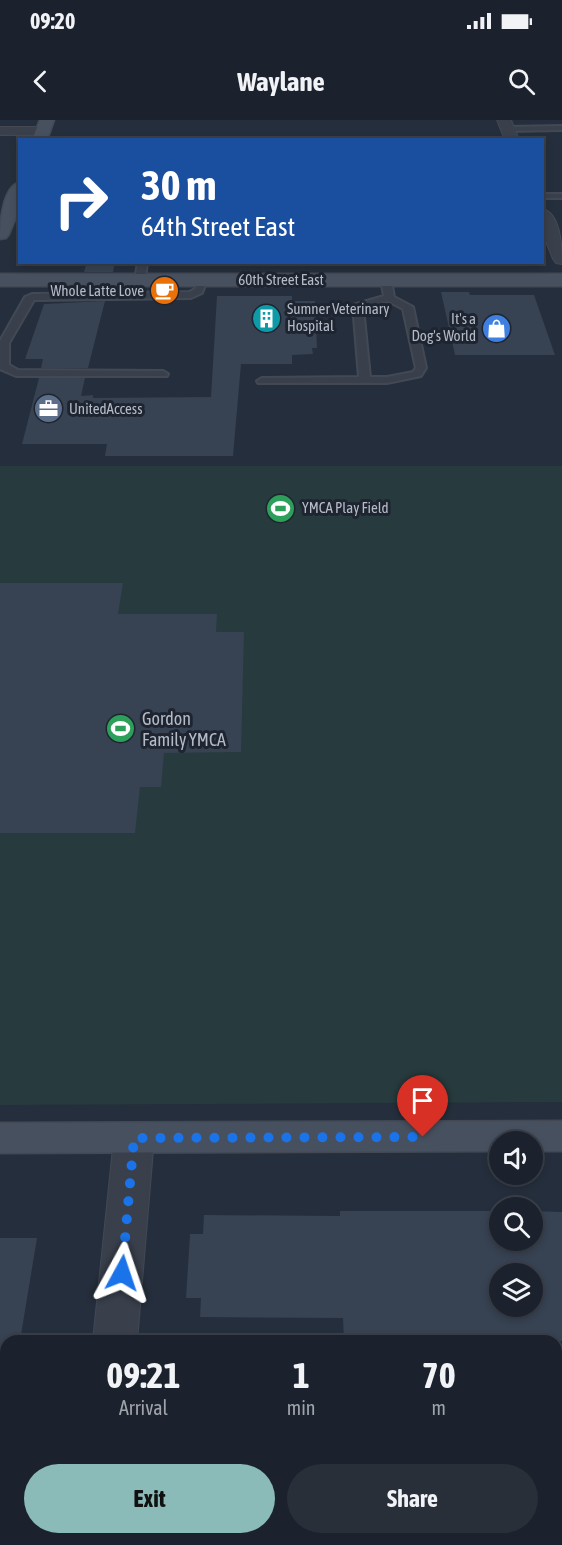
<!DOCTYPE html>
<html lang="en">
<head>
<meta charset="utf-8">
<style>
	body { margin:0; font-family:"Asap Condensed",sans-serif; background:#292f39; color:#f1f3f6; height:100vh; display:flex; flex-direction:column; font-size:22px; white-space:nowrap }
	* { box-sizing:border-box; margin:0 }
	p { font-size:20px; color:#a0a4aa }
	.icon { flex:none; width:33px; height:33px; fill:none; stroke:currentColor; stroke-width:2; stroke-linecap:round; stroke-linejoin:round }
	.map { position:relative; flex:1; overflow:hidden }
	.sheet { position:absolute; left:0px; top:1215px; width:562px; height:210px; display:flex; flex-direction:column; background:#1c222d; border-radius:18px 18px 0 0; box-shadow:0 3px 9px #0003,0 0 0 2px #3a3f49 }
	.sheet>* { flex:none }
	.banner { position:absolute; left:18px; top:18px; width:526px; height:126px; border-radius:0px; box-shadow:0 3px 9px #0003,0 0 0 2px #3a3f49; background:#1a4fa0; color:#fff; overflow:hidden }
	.buttons { position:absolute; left:489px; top:1011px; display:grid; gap:12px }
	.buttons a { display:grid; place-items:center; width:54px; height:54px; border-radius:50%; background:#1c222d; box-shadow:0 3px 9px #0003,0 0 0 2px #3a3f49; font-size:30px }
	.pin { position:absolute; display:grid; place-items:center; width:51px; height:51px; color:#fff; margin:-62px -26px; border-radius:50% 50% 50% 0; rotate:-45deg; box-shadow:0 0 6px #0007 }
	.pin .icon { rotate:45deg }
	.me { position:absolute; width:66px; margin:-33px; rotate:5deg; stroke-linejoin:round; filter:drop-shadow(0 0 4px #0008) }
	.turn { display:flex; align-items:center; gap:21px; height:126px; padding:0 24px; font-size:27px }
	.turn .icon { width:78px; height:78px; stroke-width:2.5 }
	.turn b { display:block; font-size:42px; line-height:51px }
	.eta { display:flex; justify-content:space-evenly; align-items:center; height:102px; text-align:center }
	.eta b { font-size:36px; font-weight:700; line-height:42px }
	.primary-button { display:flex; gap:12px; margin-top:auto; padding:12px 24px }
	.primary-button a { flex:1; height:69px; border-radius:36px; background:#8bbbb9; color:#111; font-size:24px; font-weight:700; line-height:69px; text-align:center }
	.primary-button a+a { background:#292f39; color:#f1f3f6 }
	.status { display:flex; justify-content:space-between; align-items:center; height:42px; padding:0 30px; background:#1c222d; direction:ltr }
	.status svg { height:16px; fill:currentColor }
	header { display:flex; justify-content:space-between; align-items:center; height:78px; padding:0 24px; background:#1c222d; font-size:27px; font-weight:700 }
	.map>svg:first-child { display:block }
</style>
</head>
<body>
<div class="status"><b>09:20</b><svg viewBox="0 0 49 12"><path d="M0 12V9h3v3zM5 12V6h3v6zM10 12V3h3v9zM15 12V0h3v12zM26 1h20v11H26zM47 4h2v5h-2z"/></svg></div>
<header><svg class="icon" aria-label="back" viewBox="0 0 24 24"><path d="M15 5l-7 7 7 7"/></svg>Waylane<svg class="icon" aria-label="search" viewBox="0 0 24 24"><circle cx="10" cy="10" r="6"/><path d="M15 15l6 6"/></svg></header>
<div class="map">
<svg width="562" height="1425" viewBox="0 0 562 1425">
	<rect width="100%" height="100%" fill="#252e3c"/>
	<path fill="#273a3d" d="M0 346H562V982L0 985Z"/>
	<path fill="#374252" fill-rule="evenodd" d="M87 142H115L113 152H84Z
		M441 172H469L470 175H534L555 235H455Z
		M217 176H292V181H315L317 228H312L313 234 292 235V244H241L233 336H105L107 324H22L39 258H85L81 276 93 275V278L211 277Z
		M105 181 88 248H41L43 239H25L44 184Z
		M0 463H123L118 494H217L216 512H244L241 632 164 633 161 667H140L135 713H0Z
		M340 1091H500V1120H532V1091L562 1092V1221H344L343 1198 200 1197 201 1178H186L190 1114H203L204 1095 340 1096ZM500 1154H532V1186H500Z
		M0 1118H37L20 1221H6V1229H0Z"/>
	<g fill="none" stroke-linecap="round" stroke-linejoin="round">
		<defs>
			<path id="lane" d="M562 6V10L507 11 503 9 507 7Z
				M543 74H562V78H543Z
				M138 142H147L145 160 140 163 135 160Z
				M124 157 129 160 125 173 189 172 195 169 199 158 207 160 202 173 191 178 34 180 9 223V245L18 250 163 251 168 254 167 256H16L0 249V221L25 177 32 174 116 173 119 160Z
				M386 157 391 160 394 177 413 187 426 248 421 256 387 263H258L257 261 262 258 359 257 353 185 384 176 381 160ZM388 181 403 189 416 248 413 252 387 257H370L363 187Z
				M0 1231H6V1251H0Z"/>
			<path id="street" d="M497 0H511L519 20H505Z
				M0 7H42L49 11 42 15H0Z
				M543 89C561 94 562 129 562 144L556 143 553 139 543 114Z
				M134 1004 148 1008 154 1018 137 1221H93L114 1018 120 1008Z
				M72 1419H122L121 1425H71Z
				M448 1419H498L499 1425H449Z"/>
			<path id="secondary" d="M40 0H54L47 20H32Z
				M20 62V88L9 114 6 118 0 119C0 104 2 67 20 62Z
				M0 154H562V166H0Z
				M562 1001V1031H532V1022H500V1031L0 1033V1003Z"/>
		</defs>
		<use href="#lane" stroke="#424955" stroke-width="4"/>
		<use href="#street" stroke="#424955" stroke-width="2"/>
		<use href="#secondary" stroke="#424955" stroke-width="3"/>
		<use href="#lane" fill="#39404c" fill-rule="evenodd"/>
		<use href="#street" fill="#39404c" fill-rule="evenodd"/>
		<use href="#secondary" fill="#47505f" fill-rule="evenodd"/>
	</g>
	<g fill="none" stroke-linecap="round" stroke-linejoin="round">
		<path stroke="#1a73e8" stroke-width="10" stroke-dasharray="0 18" d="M122 1153 134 1018 423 1017"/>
	</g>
	<defs>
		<symbol id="cafe-disc" viewBox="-11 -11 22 22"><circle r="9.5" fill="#e8710a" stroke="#1e2531"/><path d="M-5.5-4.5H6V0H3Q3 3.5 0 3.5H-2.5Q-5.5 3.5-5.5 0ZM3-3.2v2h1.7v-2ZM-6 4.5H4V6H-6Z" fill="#fff"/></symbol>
		<symbol id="building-disc" viewBox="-11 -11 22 22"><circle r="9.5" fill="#0f9aa8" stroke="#1e2531"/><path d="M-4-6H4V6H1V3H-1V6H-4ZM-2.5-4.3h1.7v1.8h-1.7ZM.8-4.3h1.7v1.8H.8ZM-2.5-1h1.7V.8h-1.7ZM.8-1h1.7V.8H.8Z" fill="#fff"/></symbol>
		<symbol id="shop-disc" viewBox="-11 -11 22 22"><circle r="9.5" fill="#3f7fe0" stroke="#1e2531"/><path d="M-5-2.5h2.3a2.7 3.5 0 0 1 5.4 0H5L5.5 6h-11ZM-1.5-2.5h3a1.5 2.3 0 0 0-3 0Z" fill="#fff"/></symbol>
		<symbol id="office-disc" viewBox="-11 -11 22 22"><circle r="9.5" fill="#5c6f8a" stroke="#1e2531"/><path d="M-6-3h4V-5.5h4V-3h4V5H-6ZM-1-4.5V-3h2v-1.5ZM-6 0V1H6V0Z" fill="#fff"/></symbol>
		<symbol id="stadium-disc" viewBox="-11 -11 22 22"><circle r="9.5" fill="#2e9e5b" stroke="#1e2531"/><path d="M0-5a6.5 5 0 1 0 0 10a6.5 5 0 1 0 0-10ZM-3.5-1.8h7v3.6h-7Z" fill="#fff"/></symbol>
	</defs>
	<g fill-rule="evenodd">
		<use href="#cafe-disc" x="148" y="154" width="33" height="33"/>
		<use href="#building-disc" x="250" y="182" width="33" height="33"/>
		<use href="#shop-disc" x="480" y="192" width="33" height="33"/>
		<use href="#office-disc" x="32" y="272" width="33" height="33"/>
		<use href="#stadium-disc" x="264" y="372" width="33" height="33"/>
		<use href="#stadium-disc" x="104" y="592" width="33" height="33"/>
	</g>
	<g text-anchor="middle" stroke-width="6" stroke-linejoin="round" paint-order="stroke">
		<g font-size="15" fill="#b4bbc7" stroke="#1e2531">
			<text x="281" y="165">60th Street East</text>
		</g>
		<g font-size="15" fill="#b4bbc7" stroke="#1e2531" text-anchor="start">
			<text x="144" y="176" text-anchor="end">Whole Latte Love</text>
			<text x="287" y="194">Sumner Veterinary<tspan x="287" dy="17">Hospital</tspan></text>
			<text x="476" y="204" text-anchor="end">It's a<tspan x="476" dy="17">Dog's World</tspan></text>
			<text x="69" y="294">UnitedAccess</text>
			<text x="302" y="393">YMCA Play Field</text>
		</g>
		<g font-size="18" fill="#b4bbc7" stroke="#1e2531" text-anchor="start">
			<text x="142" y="605">Gordon<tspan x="142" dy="21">Family YMCA</tspan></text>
		</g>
	</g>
</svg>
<div class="buttons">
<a><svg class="icon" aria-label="sound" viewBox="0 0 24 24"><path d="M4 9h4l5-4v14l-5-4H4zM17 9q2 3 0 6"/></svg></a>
<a><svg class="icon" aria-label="search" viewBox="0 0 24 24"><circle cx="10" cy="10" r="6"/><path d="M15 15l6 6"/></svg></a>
<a><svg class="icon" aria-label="layers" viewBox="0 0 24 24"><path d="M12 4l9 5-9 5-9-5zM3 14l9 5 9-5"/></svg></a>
</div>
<div class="pin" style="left:423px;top:1017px;background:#d93025"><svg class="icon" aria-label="arrive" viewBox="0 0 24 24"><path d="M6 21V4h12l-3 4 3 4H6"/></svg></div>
<svg class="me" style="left:122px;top:1153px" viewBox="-20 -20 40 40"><path d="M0-17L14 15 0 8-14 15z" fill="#1a73e8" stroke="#fff" stroke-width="4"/></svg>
<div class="banner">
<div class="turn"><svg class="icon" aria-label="right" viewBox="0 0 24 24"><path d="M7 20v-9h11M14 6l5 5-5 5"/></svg><div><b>30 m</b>64th Street East</div></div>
</div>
<section class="sheet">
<div class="eta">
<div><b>09:21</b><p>Arrival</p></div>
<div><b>1</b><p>min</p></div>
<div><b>70</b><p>m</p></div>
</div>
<div class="primary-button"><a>Exit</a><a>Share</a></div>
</section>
</div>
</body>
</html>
